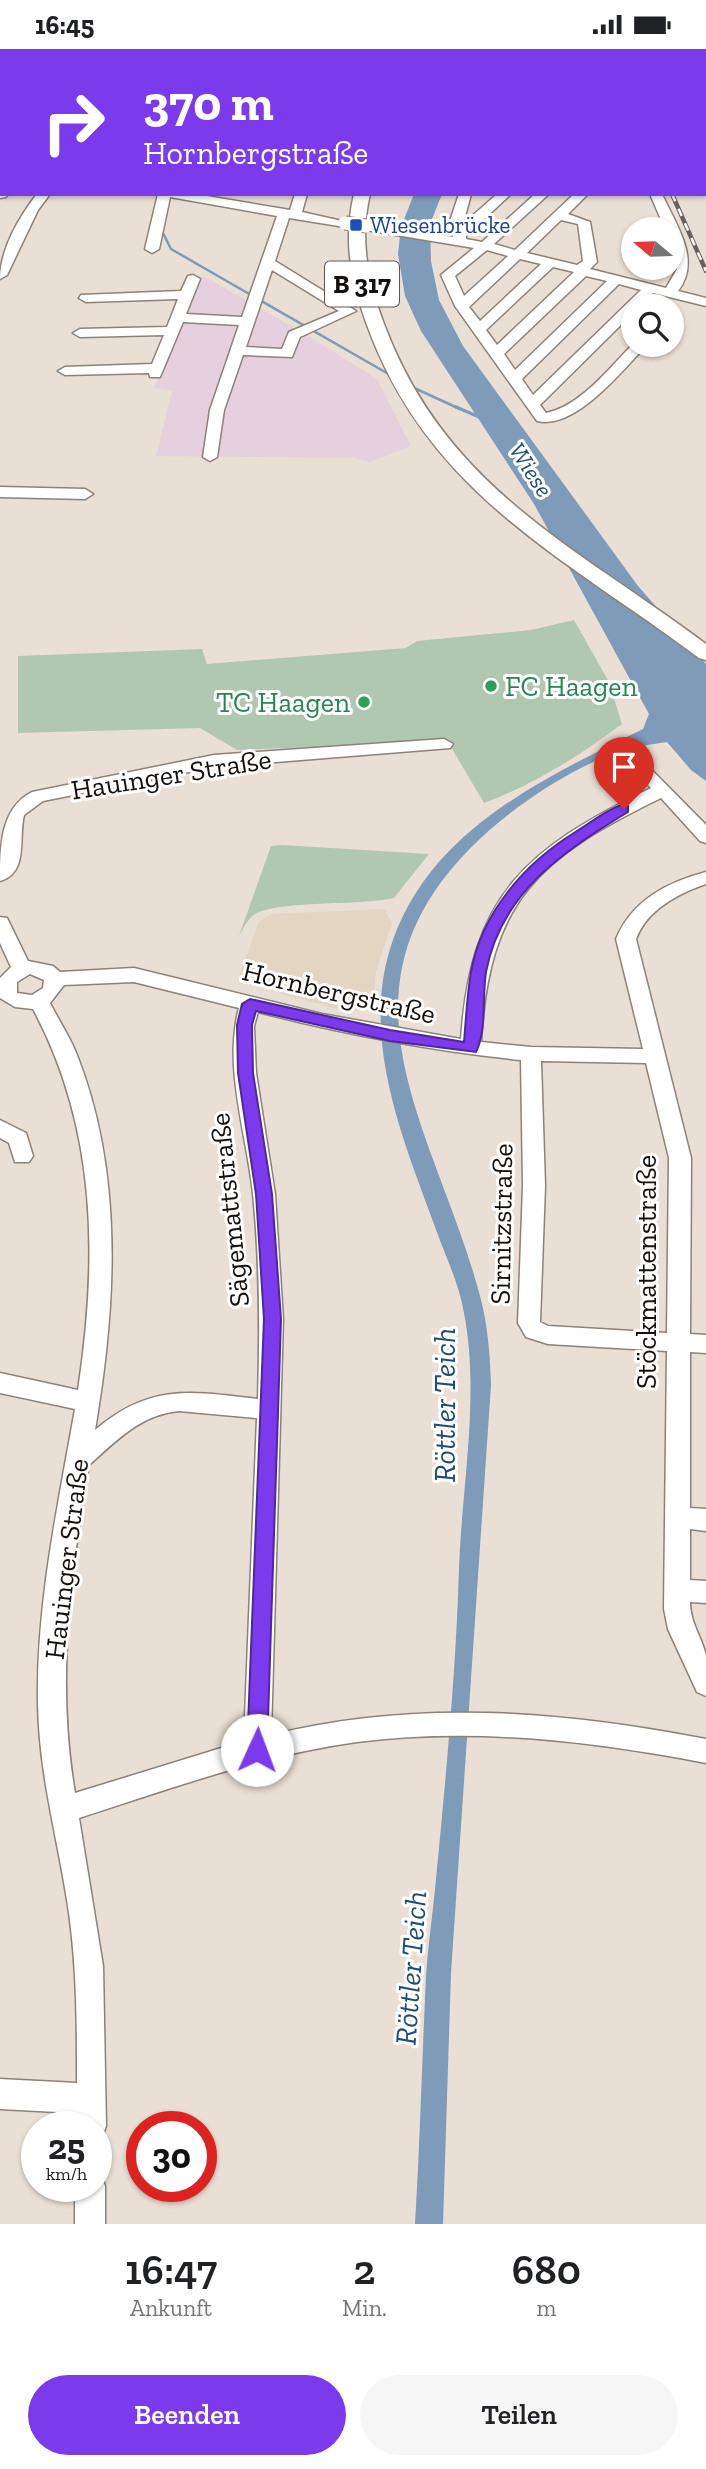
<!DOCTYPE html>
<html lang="de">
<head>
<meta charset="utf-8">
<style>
	body { margin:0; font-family:"Zilla Slab",serif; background:#f6f6f6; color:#202124; height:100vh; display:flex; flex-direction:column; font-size:26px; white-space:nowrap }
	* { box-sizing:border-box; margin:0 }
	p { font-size:23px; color:#757577 }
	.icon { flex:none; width:38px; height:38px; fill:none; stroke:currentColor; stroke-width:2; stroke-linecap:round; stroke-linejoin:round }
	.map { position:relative; height:2175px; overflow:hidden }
	.side { display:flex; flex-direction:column; background:#fff; flex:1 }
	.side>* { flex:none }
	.hud { position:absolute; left:0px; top:0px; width:707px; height:147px; box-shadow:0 2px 5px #0004; background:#7c3aed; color:#fff; overflow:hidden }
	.needle { width:46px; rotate:289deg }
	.fabs { position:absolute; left:621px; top:168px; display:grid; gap:14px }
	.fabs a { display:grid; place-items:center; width:63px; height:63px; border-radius:50%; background:#fff; box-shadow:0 2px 5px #0004; font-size:35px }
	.speed { position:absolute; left:21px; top:2062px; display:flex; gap:14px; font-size:35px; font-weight:700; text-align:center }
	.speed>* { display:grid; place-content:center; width:91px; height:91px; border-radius:50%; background:#fff; box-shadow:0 2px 5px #0004; line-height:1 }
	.speed small { font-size:18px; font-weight:400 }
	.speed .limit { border:10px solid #d22; background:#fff; color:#111 }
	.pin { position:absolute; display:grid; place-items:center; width:60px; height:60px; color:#fff; margin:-72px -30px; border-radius:50% 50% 50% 0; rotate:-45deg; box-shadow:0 0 7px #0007 }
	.pin .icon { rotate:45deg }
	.me { position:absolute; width:77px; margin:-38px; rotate:2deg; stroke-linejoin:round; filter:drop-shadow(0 0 5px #0008) }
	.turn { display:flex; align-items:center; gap:24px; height:147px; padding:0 28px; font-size:32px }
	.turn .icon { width:91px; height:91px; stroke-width:2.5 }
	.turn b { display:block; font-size:49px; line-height:60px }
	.eta { display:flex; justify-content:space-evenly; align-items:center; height:119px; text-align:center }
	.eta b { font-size:42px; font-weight:600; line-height:49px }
	.button { display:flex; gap:14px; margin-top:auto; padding:14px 28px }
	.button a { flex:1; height:80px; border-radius:42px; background:#7c3aed; color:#fff; font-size:28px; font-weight:600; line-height:80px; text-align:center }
	.button a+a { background:#f6f6f6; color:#202124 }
	.status { display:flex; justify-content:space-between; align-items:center; height:49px; padding:0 35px; background:#fff; direction:ltr }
	.status svg { height:19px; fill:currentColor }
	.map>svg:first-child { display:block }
</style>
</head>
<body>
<div class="status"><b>16:45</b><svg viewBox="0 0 49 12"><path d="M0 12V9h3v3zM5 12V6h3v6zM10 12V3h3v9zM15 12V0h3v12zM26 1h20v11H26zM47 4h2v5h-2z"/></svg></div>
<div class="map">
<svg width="706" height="2175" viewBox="0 0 706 2175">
	<rect width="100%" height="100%" fill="#eadfd4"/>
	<path fill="#e6d0dd" d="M199 227 207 229 312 289 377 330 411 397 370 413 355 409 156 407 172 342 154 339 195 246Z"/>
	<path fill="#e4d5c2" d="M384 860 392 874 376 922 373 961 346 962 283 946 269 936 238 931 259 872 272 865Z"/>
	<path fill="#b0c8b0" d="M574 571 609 633 622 675C581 706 533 736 484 754L448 693 237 701 200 679 18 684V607L202 600 207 615 406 599 417 592 531 581Z
		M282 796 429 805 394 849C358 857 281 851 255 865 248 869 243 880 239 887L271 797Z"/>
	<path fill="#7e9cba" d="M414 145H442L430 175 431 212 439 251 463 297 638 537 706 615V732L691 721 667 693C648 696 628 698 610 706 567 722 515 757 482 788 319 939 436 1080 480 1247 488 1276 490 1306 491 1336L451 1924 443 2175H415C420 2093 422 2011 426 1928 428 1896 433 1863 436 1830 446 1727 456 1622 459 1519 462 1435 480 1347 464 1264 460 1240 450 1217 441 1194 408 1102 360 998 390 900 427 782 541 731 643 680L649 665 534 455 421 282 405 247 398 205 401 178Z"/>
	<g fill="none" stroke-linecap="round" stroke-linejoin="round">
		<path stroke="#7e9cba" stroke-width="2.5" d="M161 180 171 200 392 327
			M412 338 460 360"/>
		<path stroke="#7e9cba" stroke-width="3.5" d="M456 358 484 370"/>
		<defs>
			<path id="minor" d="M581 0H593V2H581Z
				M617 0H629L616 2Z
				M0 64H2L0 72Z
				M0 141 2 145H8L6 148 0 149Z
				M37 145H50L38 161 7 226 0 230C0 201 19 168 37 145Z
				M158 145H195L290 161 295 145H307L302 163 351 174 345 178 289 169 275 212 356 262 300 288 292 308 243 306 224 361 217 408 210 412 203 408 210 361 239 276 183 273 160 328H150L149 324 65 326 58 322 65 318 152 315 164 286 80 288 73 284 80 280 167 278 178 250 86 253 79 249 81 246 181 242 188 227 193 226 200 230 186 265 242 268 277 167 170 148 159 200 152 204 145 200ZM272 221 339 262 289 283 282 300 246 298Z
				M459 145H471L463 175 497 145H511L466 187V190L482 193 535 145H549L494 195 515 201 574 145H588L568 165 590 173 597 213 590 220 666 239 677 220 672 180H665L650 145H662C676 176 702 211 678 242L706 249V257L653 244 639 257H634V263L540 356 546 364C581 357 610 318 634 294L646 296 644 299C621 323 575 381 537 372L455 257 441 226 474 199 366 181 360 177 366 173 453 188 450 172ZM561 171 578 175 583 212 577 216 527 204ZM487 201 508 207 464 247 455 227ZM520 210 541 215 480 272 469 258ZM553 218 574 223 497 296 486 281ZM586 227 607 232 515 321 504 305ZM619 235 641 241 533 346 522 330Z
				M0 438 85 440 93 445 85 450 0 448Z
				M444 690 453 695 450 699 214 718 43 752 24 766C18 789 29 824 0 832 0 799 0 759 32 743L214 706Z
				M625 699 631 700 706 776V794L700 792 661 749C538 809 489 851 481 993L531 998 643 1000 616 890C632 851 668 833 706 823V835C677 845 647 861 636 890L691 1109 690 1285 706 1286V1304L690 1303V1459L706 1460V1482L690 1480V1531L706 1532V1554L690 1553C690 1574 702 1588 706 1607 706 1619 706 1634 706 1647L697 1643 668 1580 664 1560 667 1302 548 1295 526 1288 518 1274 523 1137 521 1011C432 1002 344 985 258 963L254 977 256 1024 275 1145 283 1270 271 1686C415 1650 561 1662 706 1690V1714C591 1692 474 1678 357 1693 261 1706 170 1740 79 1769L103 1917 106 2077 102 2088 96 2090V2077H76V2064L0 2060V2030L77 2034C77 1977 77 1921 69 1864 59 1794 39 1727 38 1655 36 1555 58 1457 75 1360L0 1344V1324L78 1341C98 1210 97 1079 33 960L15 958 0 949V929L11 918 0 894V868L7 869 28 912 53 917 60 923 134 919 322 965 461 990C471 845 526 800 651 739L616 704ZM30 925 44 931 43 939 32 946 17 944V933ZM134 933 239 959C223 1018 247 1086 253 1145 260 1214 260 1282 258 1350 191 1342 150 1334 95 1381 116 1257 124 1126 77 1006 70 988 59 972 50 954L64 936ZM541 1012 646 1014 669 1109 667 1284 548 1277 540 1273 545 1137ZM179 1362 257 1369 244 1692 75 1744C56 1633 70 1526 89 1416 117 1391 140 1366 179 1362Z
				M0 1071 26 1084 33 1107 29 1113H15L9 1094 0 1089Z
				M96 2124 101 2126 105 2137V2175H75V2137H96Z"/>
			<path id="major" d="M428 0H442L427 2Z
				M354 145H370C359 191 368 232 384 275 445 439 575 497 706 595V611L699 609C564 508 428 445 367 276 351 232 343 191 354 145Z"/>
		</defs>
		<use href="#minor" stroke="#8b8278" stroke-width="3"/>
		<use href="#major" stroke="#8b8278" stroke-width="3"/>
		<use href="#minor" fill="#fff" fill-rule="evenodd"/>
		<use href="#major" fill="#fff" fill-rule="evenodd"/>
		<defs>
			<path id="rail" d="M672 145 706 222"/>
		</defs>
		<use href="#rail" stroke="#69625c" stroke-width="4.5"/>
		<use href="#rail" stroke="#fff" stroke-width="2.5" stroke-dasharray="8" stroke-linecap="butt"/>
		<defs>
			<path id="minor-bridge" d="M345 174 366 177"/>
		</defs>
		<use href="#minor-bridge" stroke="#8b8278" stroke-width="15" stroke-linecap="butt"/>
		<use href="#minor-bridge" stroke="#fff" stroke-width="13"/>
	</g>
	<path fill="#7c3aed" stroke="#51269a" stroke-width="2" d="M624 755 628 757V763C564 802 501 843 486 923 482 947 487 981 476 1003L390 992 256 962 252 976 253 1024 272 1145 281 1270 267 1701 264 1708 257 1711 250 1708 247 1701 264 1270 256 1145 238 1024 237 976 242 955 250 950 390 981 464 993C466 970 467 946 471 923 482 862 526 813 577 782 592 773 607 760 624 755Z"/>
	<rect fill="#1a4fb4" stroke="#fff" stroke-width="2.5" x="349" y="169" width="14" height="14" rx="3.5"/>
	<g fill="#2e9e5b" stroke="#fff" stroke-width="2.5">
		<circle cx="491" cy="637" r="7"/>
		<circle cx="364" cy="653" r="7"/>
	</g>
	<g text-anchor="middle" stroke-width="6" stroke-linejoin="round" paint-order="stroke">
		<g font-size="23" fill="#164399" stroke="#fff" text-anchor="start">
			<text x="370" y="184">Wiesenbrücke</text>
		</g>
		<g font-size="24" font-style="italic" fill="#1f4d77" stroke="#fff">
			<text transform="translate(531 421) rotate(57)" y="8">Wiese</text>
		</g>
		<rect fill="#fff" stroke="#5a5856" stroke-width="2" x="325" y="212.5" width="74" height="45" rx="5"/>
		<g font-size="26" font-weight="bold" fill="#14100d">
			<text x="362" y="244">B 317</text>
		</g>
		<g font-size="28" fill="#27864d" stroke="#fff" text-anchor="start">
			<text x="505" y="647">FC Haagen</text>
			<text x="350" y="663" text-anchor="end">TC Haagen</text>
		</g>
		<g font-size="28" fill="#14100d" stroke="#fff">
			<text transform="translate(171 725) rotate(-9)" y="10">Hauinger Straße</text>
			<text transform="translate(339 943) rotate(13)" y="10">Hornbergstraße</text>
			<text transform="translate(229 1161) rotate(-96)" y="10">Sägemattstraße</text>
			<text transform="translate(501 1175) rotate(-89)" y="10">Sirnitzstraße</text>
			<text transform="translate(646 1223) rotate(-90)" y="10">Stöckmattenstraße</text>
			<text transform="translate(66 1510) rotate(-83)" y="10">Hauinger Straße</text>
		</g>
		<g font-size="30" font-style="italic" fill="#1f4d77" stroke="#fff">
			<text transform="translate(445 1356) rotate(-90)" y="10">Röttler Teich</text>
			<text transform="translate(411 1919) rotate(-86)" y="10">Röttler Teich</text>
		</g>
	</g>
</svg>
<div class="fabs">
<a><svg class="needle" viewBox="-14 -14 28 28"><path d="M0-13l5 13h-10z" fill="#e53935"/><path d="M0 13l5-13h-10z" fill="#757577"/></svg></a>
<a><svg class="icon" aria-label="search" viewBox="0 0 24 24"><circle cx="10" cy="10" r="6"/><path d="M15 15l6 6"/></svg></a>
</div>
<div class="speed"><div>25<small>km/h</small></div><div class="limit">30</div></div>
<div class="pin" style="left:624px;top:760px;background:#d93025"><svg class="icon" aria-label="arrive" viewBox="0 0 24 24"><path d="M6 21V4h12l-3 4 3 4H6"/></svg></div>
<svg class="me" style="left:257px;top:1701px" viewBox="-20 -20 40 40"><circle r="19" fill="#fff"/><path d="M0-13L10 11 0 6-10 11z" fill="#7c3aed"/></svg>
<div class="hud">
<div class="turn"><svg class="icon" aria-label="right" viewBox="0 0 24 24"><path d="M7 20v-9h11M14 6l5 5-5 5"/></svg><div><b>370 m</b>Hornbergstraße</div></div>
</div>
</div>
<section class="side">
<div class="eta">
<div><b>16:47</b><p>Ankunft</p></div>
<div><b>2</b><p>Min.</p></div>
<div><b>680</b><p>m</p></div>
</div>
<div class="button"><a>Beenden</a><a>Teilen</a></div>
</section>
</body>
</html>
